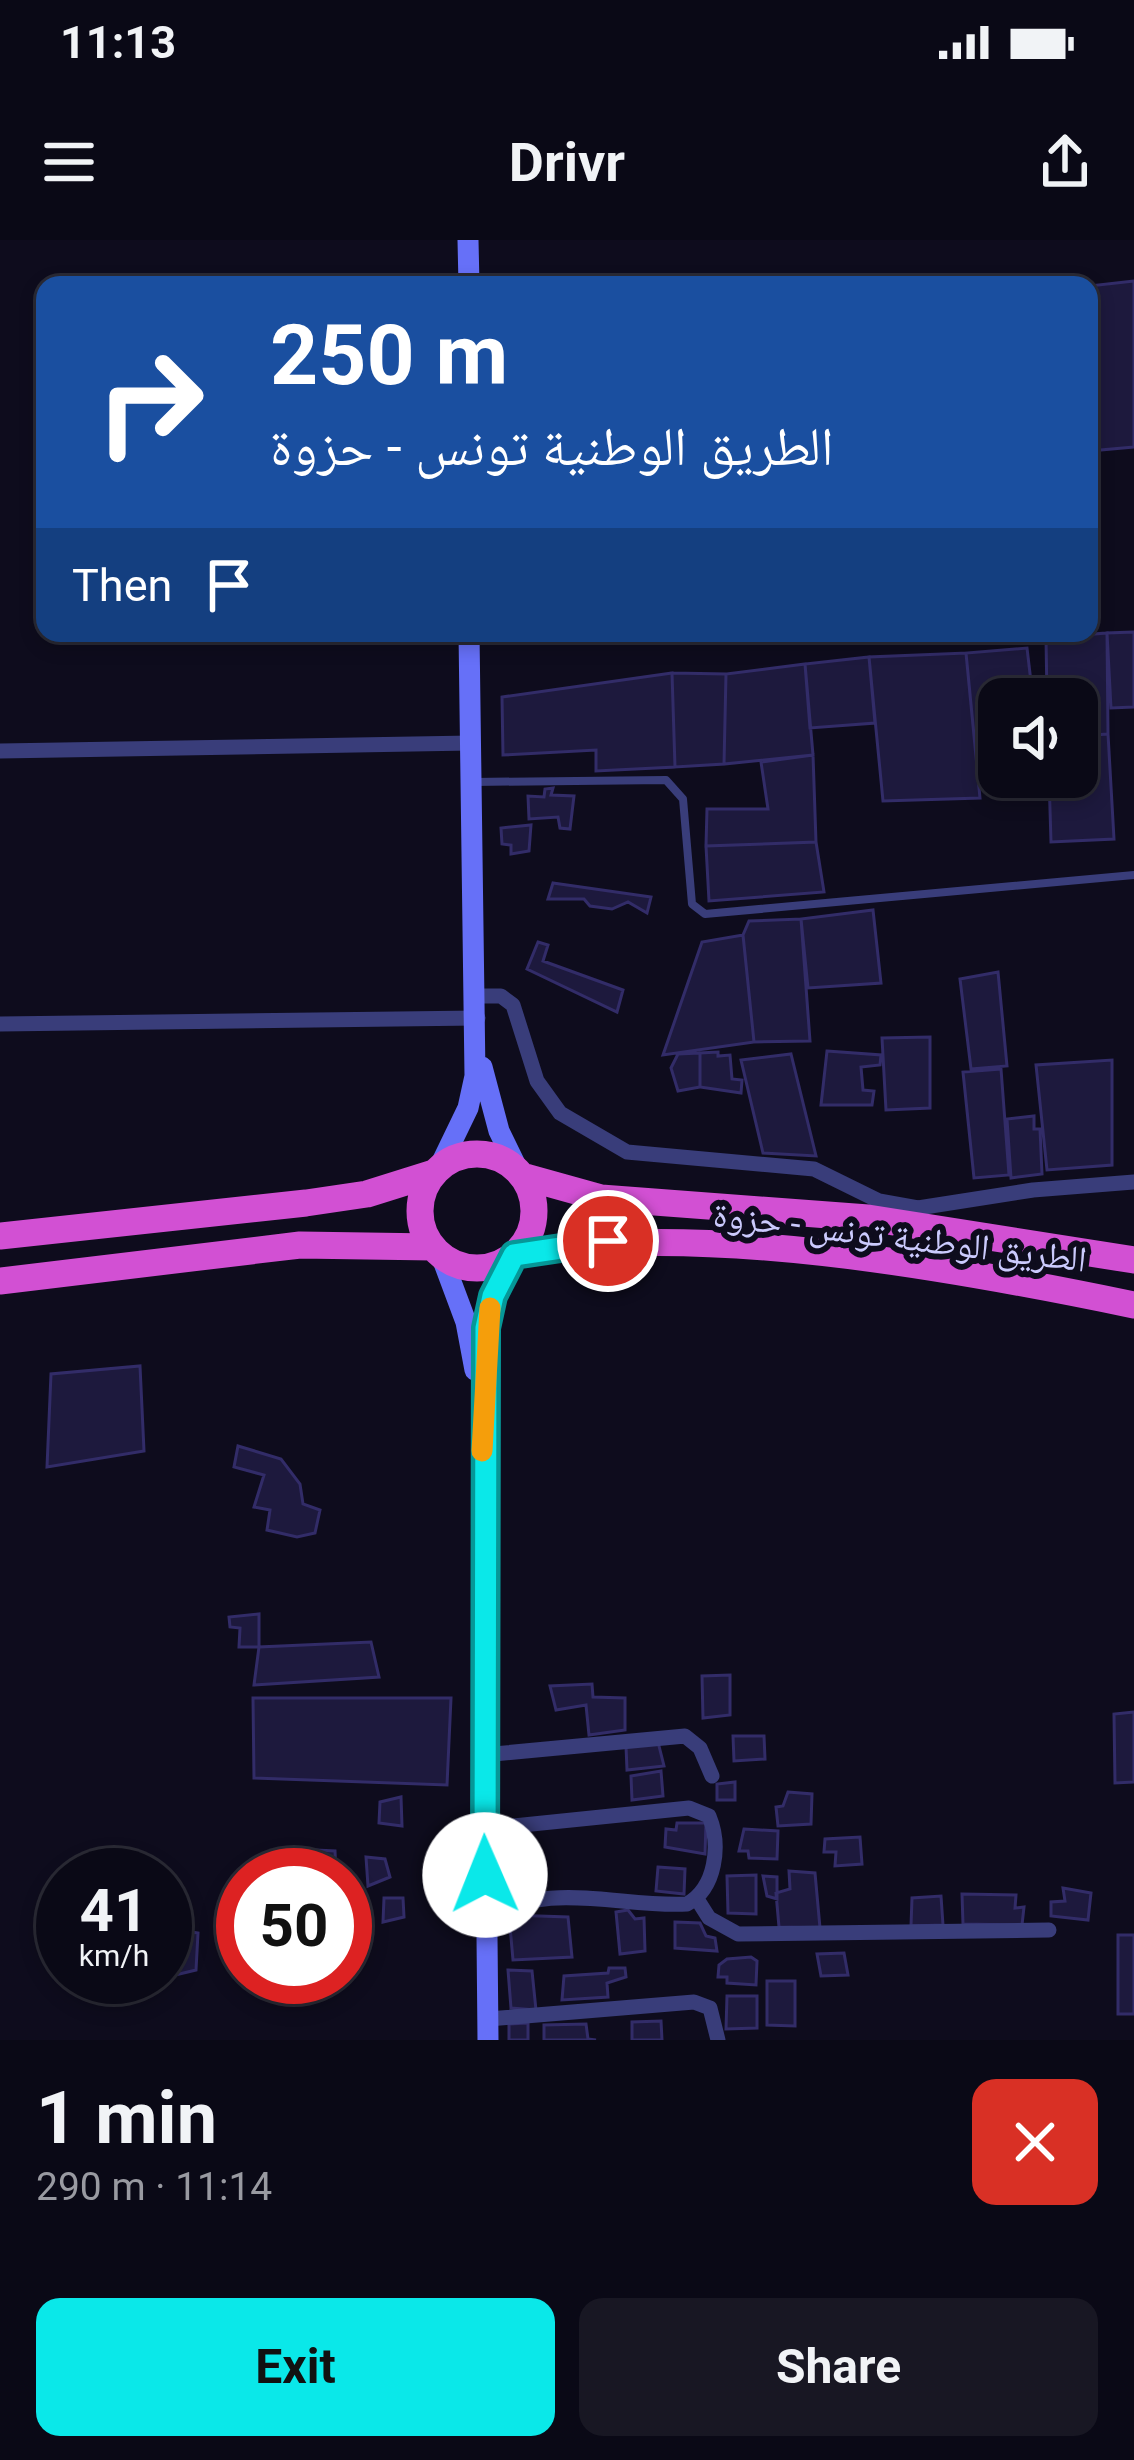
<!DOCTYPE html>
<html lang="en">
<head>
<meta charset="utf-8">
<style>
	body { margin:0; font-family:Roboto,"Noto Naskh Arabic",sans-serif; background:#181723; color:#f1f3f6; height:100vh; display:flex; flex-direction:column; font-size:45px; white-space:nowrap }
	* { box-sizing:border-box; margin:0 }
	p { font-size:39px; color:#999aa1 }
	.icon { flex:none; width:66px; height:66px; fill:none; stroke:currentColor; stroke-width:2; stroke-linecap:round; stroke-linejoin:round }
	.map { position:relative; height:1800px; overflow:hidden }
	.panel { display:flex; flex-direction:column; background:#0a0916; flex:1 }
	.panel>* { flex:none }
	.guide { position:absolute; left:36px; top:36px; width:1062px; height:366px; border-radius:24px; box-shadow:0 6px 18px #0003,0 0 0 3px #2a2a35; background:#1a4fa0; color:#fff; overflow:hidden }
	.buttons { position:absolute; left:978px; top:438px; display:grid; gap:24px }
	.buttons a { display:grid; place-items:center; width:120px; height:120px; border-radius:24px; background:#0a0916; box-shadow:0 6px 18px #0003,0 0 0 3px #2a2a35; font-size:60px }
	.speed { position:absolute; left:36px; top:1608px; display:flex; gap:24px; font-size:60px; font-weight:700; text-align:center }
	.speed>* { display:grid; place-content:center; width:156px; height:156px; border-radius:50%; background:#0a0916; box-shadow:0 6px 18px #0003,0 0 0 3px #2a2a35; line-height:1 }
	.speed small { font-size:30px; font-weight:400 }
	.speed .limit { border:18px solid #d22; background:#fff; color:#111 }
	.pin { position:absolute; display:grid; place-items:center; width:102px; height:102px; color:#fff; margin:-51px; border:6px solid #fff; border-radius:50%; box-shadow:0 3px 12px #0007 }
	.me { position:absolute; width:132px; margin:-66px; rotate:359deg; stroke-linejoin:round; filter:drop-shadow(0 0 9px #0008) }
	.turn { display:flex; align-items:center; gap:42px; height:252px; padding:0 36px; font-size:54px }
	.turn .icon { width:156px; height:156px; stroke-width:2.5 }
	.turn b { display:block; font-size:84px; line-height:102px }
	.then { display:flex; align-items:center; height:114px; padding:0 36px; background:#0003; gap:24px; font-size:45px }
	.round { display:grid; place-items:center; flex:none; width:126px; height:126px; border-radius:24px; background:#181723 }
	.head { display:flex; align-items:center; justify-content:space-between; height:204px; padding:0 36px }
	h1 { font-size:72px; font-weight:700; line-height:90px }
	.primary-button { display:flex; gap:24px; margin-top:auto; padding:24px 36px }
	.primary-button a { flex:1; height:138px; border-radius:24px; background:#0ae8e9; color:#111; font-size:48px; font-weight:700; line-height:138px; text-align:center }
	.primary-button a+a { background:#181723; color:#f1f3f6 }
	.status { display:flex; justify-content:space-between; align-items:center; height:84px; padding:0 60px; background:#0a0916; direction:ltr }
	.status svg { height:33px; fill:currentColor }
	header { display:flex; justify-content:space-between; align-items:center; height:156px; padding:0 36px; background:#0a0916; font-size:54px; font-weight:700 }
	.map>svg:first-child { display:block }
</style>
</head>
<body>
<div class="status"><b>11:13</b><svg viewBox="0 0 49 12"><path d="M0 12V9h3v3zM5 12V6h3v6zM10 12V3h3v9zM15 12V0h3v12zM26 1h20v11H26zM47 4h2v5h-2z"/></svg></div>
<header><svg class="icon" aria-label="menu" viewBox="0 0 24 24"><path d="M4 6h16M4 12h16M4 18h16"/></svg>Drivr<svg class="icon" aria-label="share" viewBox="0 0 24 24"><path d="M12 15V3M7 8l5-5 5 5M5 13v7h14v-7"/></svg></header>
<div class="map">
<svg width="1134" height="1800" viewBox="0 0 1134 1800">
	<rect width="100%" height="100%" fill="#0e0c1d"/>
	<path fill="#1d193d" stroke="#322c68" stroke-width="3" d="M1134 41V207L1089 211V46Z
		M1134 392V467L1111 468 1107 393Z
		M1107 393 1108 494 1077 496V459H1047L1046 398Z
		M1027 408 1033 459H999V525L977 526 966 413Z
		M966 413 980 558 883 561 869 417Z
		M869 417 875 483 810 488 805 424Z
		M805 424 813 515 724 524 726 434Z
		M672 433 675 527 596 531V510L503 515 502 457Z
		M672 433 726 434 724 524 675 527Z
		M1108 494 1114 599 1051 602 1049 537H1077V496Z
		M813 515 816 602 706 606 707 569H768L761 522Z
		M553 548 551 555 574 556 570 589 560 588 558 577 529 579 528 556 544 557 545 549Z
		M531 585 529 611 511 614V605L502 604 501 588Z
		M816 602 824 652 709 661 706 606Z
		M553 643 651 657 647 673 628 662 612 669 590 666 584 659H548Z
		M873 670 881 743 808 748 801 679Z
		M801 679 810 801 754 802 743 695 749 681Z
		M743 695 754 802 663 815 702 702Z
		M538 702 548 705 543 721 623 750 617 772 527 729Z
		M998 732 1007 826 971 829 960 739Z
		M930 797V868L886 870 882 798Z
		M827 811 881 815 880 825 861 827 863 850 874 851 872 865H821Z
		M718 812V816L730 815 732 839 742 840 741 853 700 847V813Z
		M700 813V847L678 851 671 828 678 814Z
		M791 814 816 916 763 913 741 820Z
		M1112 820V925L1047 930 1036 825Z
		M1001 829 1009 935 974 938 963 832Z
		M1034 876V889H1040L1042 934 1011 938 1007 879Z
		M140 1126 144 1211 47 1227 51 1134Z
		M238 1206 281 1219 300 1244 303 1264 320 1270 315 1293 297 1297 267 1290 270 1270 254 1267 264 1235 234 1227Z
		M259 1374V1407H239L240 1388 230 1387 229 1377Z
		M371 1402 379 1437 254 1445 259 1407Z
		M730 1435V1475L703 1478 702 1436Z
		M592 1444 593 1457 625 1458V1490L589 1495 586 1465 556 1470 550 1446Z
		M253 1458H451L447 1545 254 1538Z
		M1134 1472V1542L1115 1543 1114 1474Z
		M733 1496H764L765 1519 734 1521Z
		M658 1502 664 1526 627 1530 626 1506Z
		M661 1531 663 1556 632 1560 631 1536Z
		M735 1542V1560H717V1544Z
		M788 1552 812 1554 811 1584 778 1586 776 1567 783 1566Z
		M401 1557 402 1586 379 1583 380 1562Z
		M677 1583H706L705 1614 665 1607 666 1589 676 1590Z
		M744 1589 778 1591 777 1619 749 1618 748 1611H739Z
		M860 1597 862 1624 835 1626 836 1612H824L825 1599Z
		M315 1610 335 1611 336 1635H316Z
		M366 1617 385 1619 390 1637 368 1646Z
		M658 1627 685 1629 684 1654 656 1651Z
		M789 1631 815 1633 820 1688 779 1687 776 1653 790 1649Z
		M756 1635V1674L728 1673 727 1636Z
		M763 1636 777 1637V1659L767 1656Z
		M1063 1648 1091 1653 1088 1680 1051 1676V1662L1065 1661Z
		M962 1654 1016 1655 1015 1668 1024 1667 1022 1685 963 1684Z
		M941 1656 943 1685 911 1686 912 1658Z
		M384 1658H403L404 1677 383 1682Z
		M628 1670 635 1679 644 1678 645 1711 620 1714 616 1672Z
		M509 1675 568 1677 572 1717 513 1720Z
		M675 1682 700 1683 706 1696 715 1698 717 1711 675 1708Z
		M174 1689 198 1693 196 1730 175 1735Z
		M1118 1695H1134V1774H1118Z
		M844 1713 848 1735 821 1736 817 1714Z
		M751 1717 757 1721 756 1745 727 1743V1737H718L719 1725 727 1719Z
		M609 1728H625L626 1737 607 1743 608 1757 562 1760 564 1736 608 1733Z
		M508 1730 532 1731 536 1770 511 1768Z
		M767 1741H795V1786L767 1785Z
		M727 1756H757V1788L726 1789Z
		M661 1781 662 1800H632V1782Z
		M528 1783V1800H509V1784Z
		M586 1784 588 1799 596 1800H544V1785Z"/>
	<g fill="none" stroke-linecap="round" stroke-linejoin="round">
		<path stroke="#393d7a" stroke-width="8" d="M473 542 666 540 683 559 692 664 705 674 1134 635"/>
		<path stroke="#393d7a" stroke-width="15" d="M0 511 471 503
			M477 756H501L513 765 537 841 560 873 627 912 814 929 879 961 918 968 1033 950 1134 942
			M0 784 478 778
			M483 1515 685 1496 700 1508 712 1536
			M484 1589 689 1568 709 1576C721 1605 716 1648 687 1664 621 1668 543 1638 486 1681
			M697 1659 709 1678 738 1694 1049 1690
			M488 1779 694 1762 710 1768 718 1800"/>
		<path stroke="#6670f8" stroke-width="21" d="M468 0 469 45
			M482 827 499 891 519 932
			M439 928 468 868 475 836 469 393
			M441 1015 466 1082 475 1130
			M488 1800 482 1178 489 1070 510 1018"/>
		<path stroke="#d250d3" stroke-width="27" d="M420 971a57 57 0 1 1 114 0a57 57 0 1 1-114 0Z
			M522 936 601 958 868 978 1134 1020
			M0 996 306 963 367 954 434 933
			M514 1015C691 979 956 1028 1134 1065
			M0 1041 300 1005 433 1007"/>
	</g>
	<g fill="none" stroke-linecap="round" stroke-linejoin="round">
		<defs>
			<path id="route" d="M485 1635 486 1088 493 1056 514 1015 608 1001"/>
		</defs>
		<use href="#route" stroke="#069797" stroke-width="30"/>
		<use href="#route" stroke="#0ae8e9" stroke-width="21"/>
		<path stroke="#f59e0b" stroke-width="21" d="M482 1211 490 1068"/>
	</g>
	<g text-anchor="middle" stroke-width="12" stroke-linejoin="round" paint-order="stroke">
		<g font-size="36" fill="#cbcafd" stroke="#0e0c1d">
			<text transform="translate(900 996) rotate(7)" y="13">الطريق الوطنية تونس - حزوة</text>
		</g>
	</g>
</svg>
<div class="buttons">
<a><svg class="icon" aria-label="sound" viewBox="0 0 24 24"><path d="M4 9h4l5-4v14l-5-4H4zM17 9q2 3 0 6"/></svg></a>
</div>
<div class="speed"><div>41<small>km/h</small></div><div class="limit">50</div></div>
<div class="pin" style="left:608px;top:1001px;background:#d93025"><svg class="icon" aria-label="arrive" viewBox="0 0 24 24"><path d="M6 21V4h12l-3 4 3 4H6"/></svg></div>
<svg class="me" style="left:485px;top:1635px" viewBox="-20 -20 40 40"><circle r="19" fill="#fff"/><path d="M0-13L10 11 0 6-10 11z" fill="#0ae8e9"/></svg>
<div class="guide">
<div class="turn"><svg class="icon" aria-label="right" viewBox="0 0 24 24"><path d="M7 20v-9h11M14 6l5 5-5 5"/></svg><div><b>250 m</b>الطريق الوطنية تونس - حزوة</div></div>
<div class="then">Then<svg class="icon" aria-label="arrive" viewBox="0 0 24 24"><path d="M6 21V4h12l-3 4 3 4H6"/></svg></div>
</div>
</div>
<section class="panel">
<div class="head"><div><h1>1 min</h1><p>290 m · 11:14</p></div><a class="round" style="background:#d93025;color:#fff"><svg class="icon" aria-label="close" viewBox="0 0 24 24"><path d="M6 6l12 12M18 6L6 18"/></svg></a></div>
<div class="primary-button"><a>Exit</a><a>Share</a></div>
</section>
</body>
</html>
